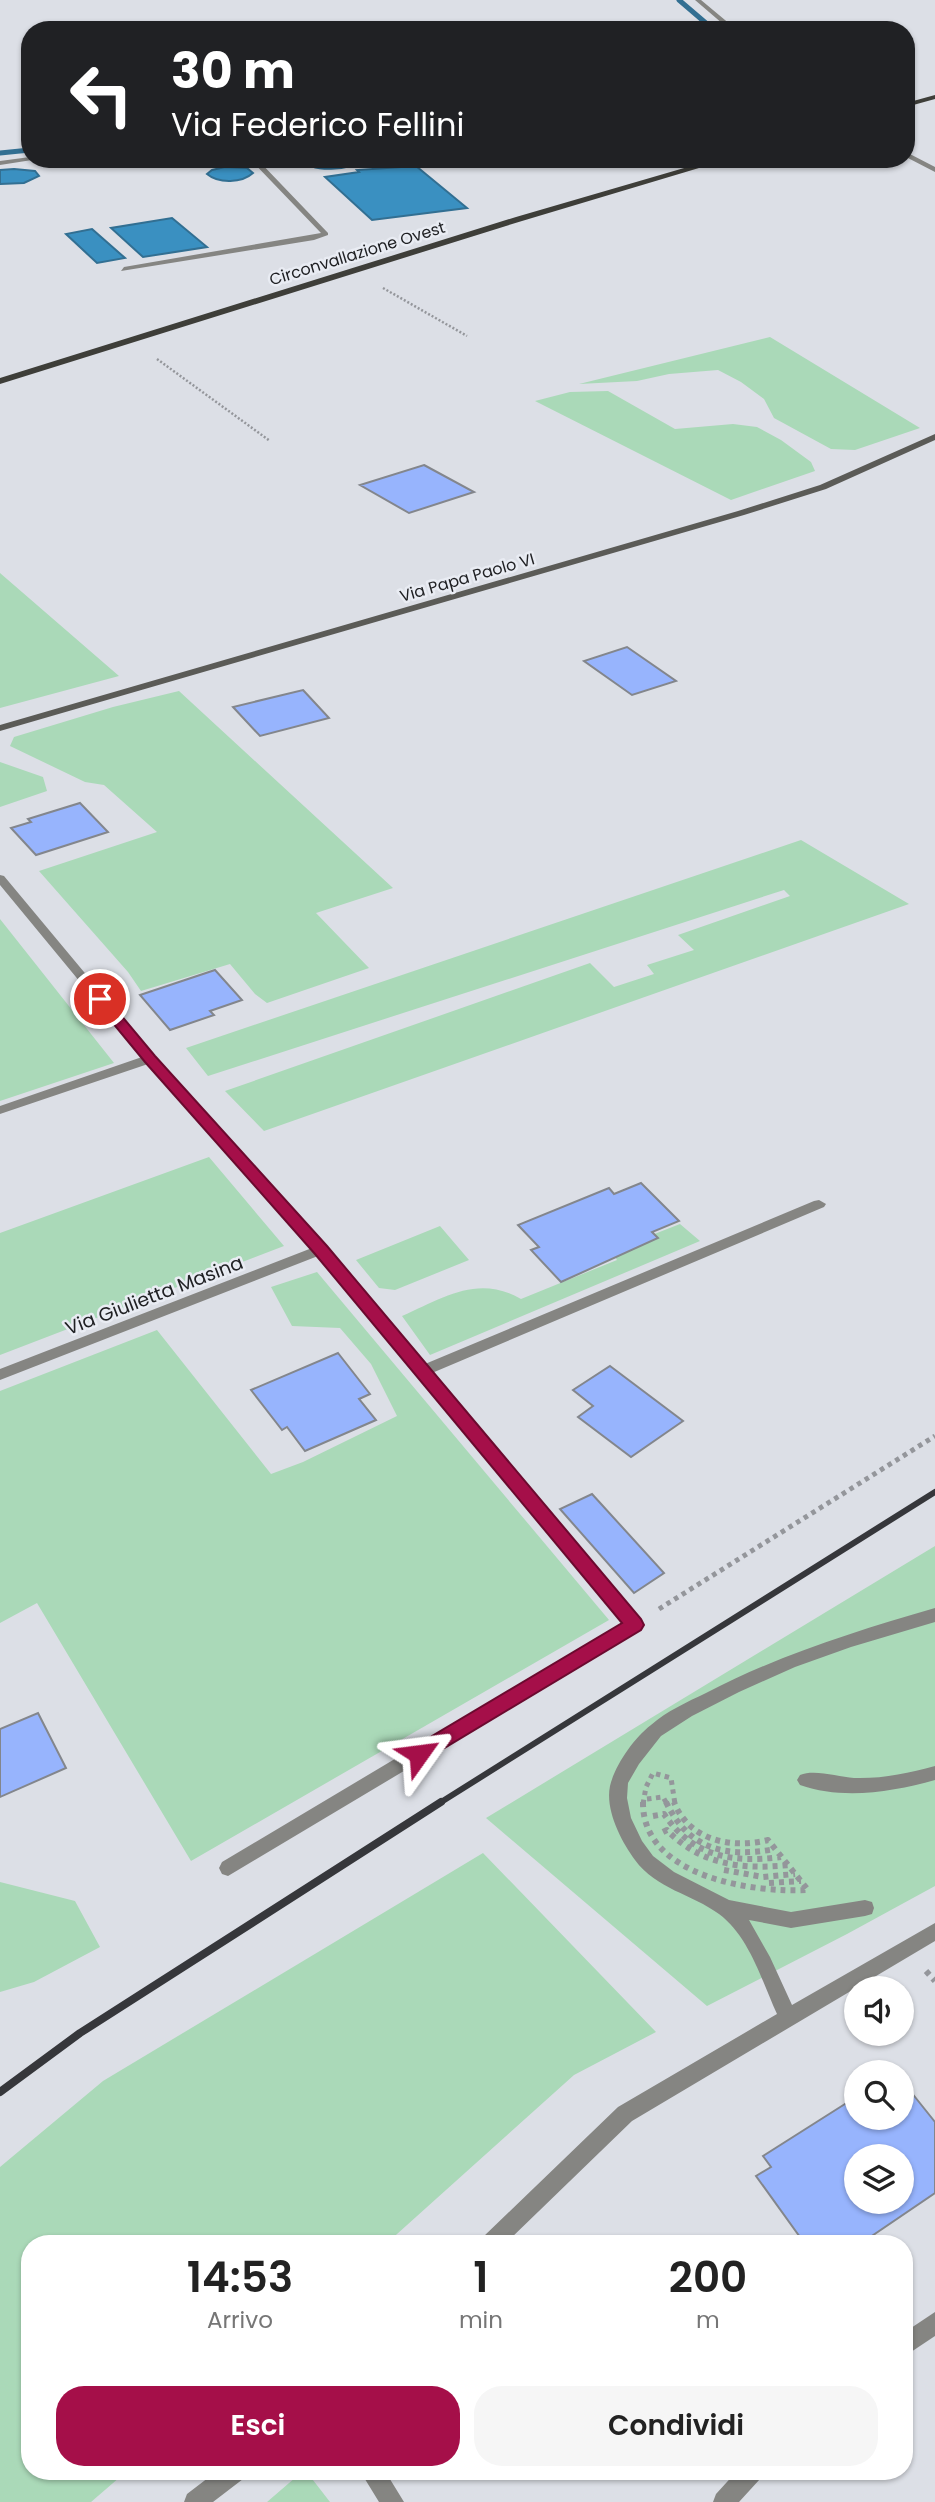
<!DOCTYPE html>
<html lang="it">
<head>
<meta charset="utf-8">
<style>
	body { margin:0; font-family:Poppins,sans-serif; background:#f6f6f6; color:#222; height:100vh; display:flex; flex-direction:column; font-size:26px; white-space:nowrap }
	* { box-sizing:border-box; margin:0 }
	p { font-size:23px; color:#767676 }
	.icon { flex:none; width:38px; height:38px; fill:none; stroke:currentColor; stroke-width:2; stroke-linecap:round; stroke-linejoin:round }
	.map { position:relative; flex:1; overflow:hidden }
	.side { position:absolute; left:21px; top:2235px; width:892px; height:245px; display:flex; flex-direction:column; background:#fff; border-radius:28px; box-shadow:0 2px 5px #0004 }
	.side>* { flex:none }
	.top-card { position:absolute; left:21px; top:21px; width:894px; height:147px; border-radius:28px; box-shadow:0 2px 5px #0004; background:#202124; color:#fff; overflow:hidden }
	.fabs { position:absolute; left:844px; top:1976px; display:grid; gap:14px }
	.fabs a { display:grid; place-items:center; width:70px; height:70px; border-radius:50%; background:#fff; box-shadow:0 2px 5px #0004; font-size:35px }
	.pin { position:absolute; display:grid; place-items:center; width:60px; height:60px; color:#fff; margin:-30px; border:4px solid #fff; border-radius:50%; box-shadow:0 2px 7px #0007 }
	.me { position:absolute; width:77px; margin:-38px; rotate:59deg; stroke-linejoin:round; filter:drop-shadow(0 0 5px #0008) }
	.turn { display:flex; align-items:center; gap:24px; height:147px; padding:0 35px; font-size:32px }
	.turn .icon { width:91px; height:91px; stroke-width:2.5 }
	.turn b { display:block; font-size:49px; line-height:60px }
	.eta { display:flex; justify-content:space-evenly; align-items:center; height:119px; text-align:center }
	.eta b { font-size:42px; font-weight:600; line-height:49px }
	.cta { display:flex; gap:14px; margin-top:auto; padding:14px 35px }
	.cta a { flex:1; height:80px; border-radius:28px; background:#a50f49; color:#fff; font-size:28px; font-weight:600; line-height:80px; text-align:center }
	.cta a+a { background:#f6f6f6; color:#222 }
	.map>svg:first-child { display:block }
</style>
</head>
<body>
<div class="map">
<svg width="935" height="2502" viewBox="0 0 935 2502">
	<rect width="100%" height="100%" fill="#dcdfe6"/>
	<path fill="#aad9b8" d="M770 337 920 428 855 450 831 449 774 418 764 399 741 382 718 370 669 374 637 381 579 384Z
		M608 391 675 429 733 424 757 427 781 440 811 462 815 471 731 500 535 401 570 392Z
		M0 573 119 676 0 708Z
		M179 691 393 888 316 913 369 968 267 1003 255 994 230 964 141 991 128 972 39 871 157 832 104 785 85 782 10 746 14 737 113 707Z
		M0 762 43 777 47 791 0 807Z
		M801 840 909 904 264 1131 225 1091 590 963 614 987 654 974 647 965 694 950 678 935 790 896 784 890 208 1076 186 1048Z
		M0 919 114 1063 0 1101Z
		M209 1157 284 1246 0 1355V1233Z
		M680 1224 700 1241 430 1355 402 1316C443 1298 478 1274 521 1299L617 1260 611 1251Z
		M440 1226 469 1260 395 1290 379 1288 356 1260Z
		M317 1272 609 1620 191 1861 37 1603 0 1623V1391L157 1330 271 1474 303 1462 397 1416 371 1364 340 1328 292 1326 271 1287Z
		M935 1546V1886L847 1934 707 2006 486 1818Z
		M483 1853 656 2032 574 2075 387 2243 30 2244V2471H127L91 2502H0V2167L103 2081Z
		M0 1882 75 1901 100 1947 34 1982 0 1992Z
		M303 2471H306L330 2502H267Z"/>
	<path fill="#3a90c1" stroke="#326f92" stroke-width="2" d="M299 159H365C349 171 313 173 299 159Z
		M416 166 467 208 372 220 325 177 359 172 357 170Z
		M225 167 247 168 253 173C242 183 219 184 207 174L212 170Z
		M14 169 35 171 39 176 24 183 0 184V170Z
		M172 218 207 247 143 257 111 228Z
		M92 229 125 258 97 263 66 234Z"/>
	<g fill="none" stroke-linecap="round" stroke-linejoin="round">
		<path stroke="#326f92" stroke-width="5" d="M679 0 714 30
			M0 153 30 150"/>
	</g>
	<path fill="#97b4fd" stroke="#83868c" stroke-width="2" fill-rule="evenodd" d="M424 465 474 492 409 513 360 485Z
		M627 647 676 681 632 695 584 661Z
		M303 690 329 718 260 736 233 707Z
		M80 803 108 832 36 855 11 828 31 822 28 819Z
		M215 970 242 1000 210 1011 214 1015 170 1030 140 995Z
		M641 1183 679 1221 652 1232 658 1238 561 1282 531 1250 539 1247 518 1225 609 1188 614 1194Z
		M338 1353 370 1394 359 1399 376 1420 305 1451 287 1427 282 1430 251 1390Z
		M610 1366 683 1421 631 1457 578 1417 593 1406 573 1390Z
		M592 1494 664 1573 634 1593 560 1509Z
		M38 1713 66 1768 0 1797V1729Z
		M903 2082 935 2122V2193L860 2244H805L756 2176 771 2167 763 2156 856 2097V2118H901ZM856 2156H901V2202H856Z"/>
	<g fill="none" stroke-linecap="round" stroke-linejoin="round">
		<path stroke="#94969b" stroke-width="2.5" stroke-dasharray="2 2" stroke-linecap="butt" d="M383 288 467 336
			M157 359 270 441"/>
		<path stroke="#94969b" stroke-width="5" stroke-dasharray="4.5 4.5" stroke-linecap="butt" d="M659 1609 935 1436
			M647 1799 663 1797 667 1804
			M643 1804 646 1787 653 1773 671 1778 675 1804"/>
		<path stroke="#94969b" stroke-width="6" stroke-dasharray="5 5" stroke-linecap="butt" d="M643 1802C642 1877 753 1893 808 1890L768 1840C732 1849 689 1841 674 1802
			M666 1802C689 1850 726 1858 775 1849
			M653 1816 664 1814C693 1857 732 1863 781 1857
			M663 1832 667 1830C700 1865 743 1870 789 1865
			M724 1870 763 1877 795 1874
			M769 1883 801 1881
			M926 1971 935 1981"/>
		<path fill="#858582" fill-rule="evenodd" d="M250 159H257L328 233V235L314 240 121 271 124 267 321 233Z"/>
		<path fill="#858582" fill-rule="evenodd" d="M695 0H701L737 30H730Z
			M906 152 935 167V172L906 157Z
			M30 157 32 160 0 165V161Z
			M0 875 4 876 154 1056 326 1247 425 1364 814 1201 819 1200 826 1204 824 1207 432 1373 642 1625 640 1630 228 1876 222 1874 219 1868 222 1862 623 1623 318 1256 0 1380V1369L312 1248 148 1064 0 1114V1106L142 1057 0 885Z
			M935 1608V1622L851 1647 795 1667 739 1692 692 1716 661 1736 639 1764 628 1783 627 1798 631 1818 642 1841 653 1856 674 1872 729 1900 791 1912 865 1900 872 1902 874 1908 872 1914 865 1916 791 1928 749 1920 770 1957 792 2005 935 1923V1941L632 2121 505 2244H480L483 2237 618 2107 777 2014C762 1981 749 1936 719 1914 692 1894 656 1889 635 1860 621 1841 605 1810 610 1786 615 1765 634 1738 651 1725 667 1711 687 1702 706 1693 779 1655 856 1631 935 1608Z
			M935 1766V1780C892 1792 843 1800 800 1785L797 1780 800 1775C815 1769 838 1777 854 1778 882 1779 908 1773 935 1766Z
			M935 2312V2336L905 2356V2332Z
			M217 2471H246L243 2479 213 2502H184L187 2494Z
			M360 2471H385L404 2502H379Z
			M737 2471H763L760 2479 739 2502H713L716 2494Z"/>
		<path fill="#5b5b57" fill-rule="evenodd" d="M935 434V440L826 489 744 515 0 731V725L738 511 820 485Z"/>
		<path fill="#3e3e39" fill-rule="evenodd" d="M935 95V99L906 107V103Z
			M715 159H729L522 221 0 384V378L516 217Z"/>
		<path stroke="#36373b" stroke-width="6" d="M438 1804 935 1492"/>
		<path stroke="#36373b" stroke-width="8" d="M0 2092 80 2033 441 1802"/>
	</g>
	<path fill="#a50f49" stroke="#6b0a2f" stroke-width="2" d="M100 994 105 996 155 1056 327 1246 641 1619 644 1625 641 1630 426 1759 419 1762 412 1759 409 1754 412 1748 622 1623 315 1254 145 1062 93 999Z"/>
	<g text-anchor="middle" stroke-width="5" stroke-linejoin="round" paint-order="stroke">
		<g font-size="16" fill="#202124" stroke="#e9ecf3">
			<text transform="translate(357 253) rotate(-17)" y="6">Circonvallazione Ovest</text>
			<text transform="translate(467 577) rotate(-16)" y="6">Via Papa Paolo VI</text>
		</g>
		<g font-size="19" fill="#202124" stroke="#e9ecf3">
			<text transform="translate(154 1295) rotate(-21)" y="7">Via Giulietta Masina</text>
		</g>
	</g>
</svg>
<div class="fabs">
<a><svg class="icon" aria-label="sound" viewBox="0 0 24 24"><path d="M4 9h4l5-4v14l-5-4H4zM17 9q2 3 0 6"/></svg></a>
<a><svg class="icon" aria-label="search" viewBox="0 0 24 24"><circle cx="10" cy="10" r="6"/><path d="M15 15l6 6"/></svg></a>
<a><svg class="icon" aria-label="layers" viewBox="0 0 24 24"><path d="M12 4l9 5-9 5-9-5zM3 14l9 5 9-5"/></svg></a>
</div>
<div class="pin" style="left:100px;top:999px;background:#d93025"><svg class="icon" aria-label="arrive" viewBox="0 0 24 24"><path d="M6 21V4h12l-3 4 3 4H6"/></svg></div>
<svg class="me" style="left:419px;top:1754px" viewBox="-20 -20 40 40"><path d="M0-17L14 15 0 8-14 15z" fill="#a50f49" stroke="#fff" stroke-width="4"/></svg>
<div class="top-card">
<div class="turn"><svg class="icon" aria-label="left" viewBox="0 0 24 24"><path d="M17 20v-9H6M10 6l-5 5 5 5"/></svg><div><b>30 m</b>Via Federico Fellini</div></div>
</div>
<section class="side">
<div class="eta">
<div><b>14:53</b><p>Arrivo</p></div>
<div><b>1</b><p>min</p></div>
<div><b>200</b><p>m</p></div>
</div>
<div class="cta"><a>Esci</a><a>Condividi</a></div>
</section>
</div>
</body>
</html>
